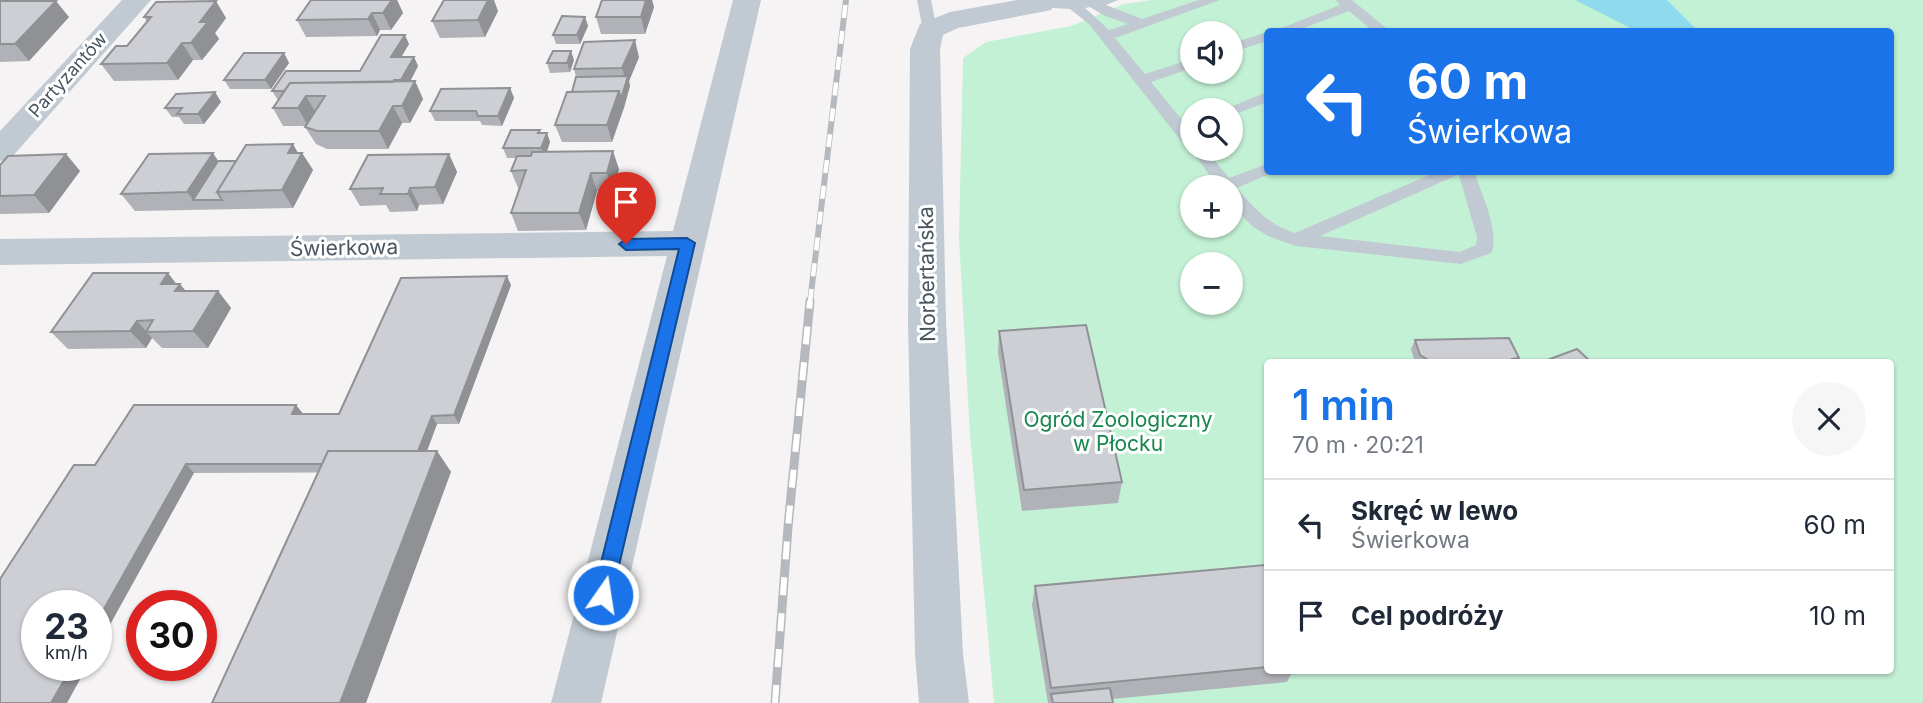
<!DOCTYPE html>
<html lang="pl">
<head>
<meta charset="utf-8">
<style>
	body { margin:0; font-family:Inter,sans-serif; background:#f6f6f7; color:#1f2937; height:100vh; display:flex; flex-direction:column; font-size:26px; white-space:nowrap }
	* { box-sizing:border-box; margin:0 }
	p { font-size:23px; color:#747a83 }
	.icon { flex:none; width:38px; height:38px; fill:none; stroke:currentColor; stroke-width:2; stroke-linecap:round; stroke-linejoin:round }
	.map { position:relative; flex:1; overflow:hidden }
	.drawer { position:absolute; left:1264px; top:359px; width:630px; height:315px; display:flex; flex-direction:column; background:#fff; border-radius:7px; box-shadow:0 2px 5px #0004 }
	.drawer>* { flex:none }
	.top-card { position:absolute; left:1264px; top:28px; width:630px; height:147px; border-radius:7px; box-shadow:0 2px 5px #0004; background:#1a73e8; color:#fff; overflow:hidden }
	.buttons { position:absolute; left:1180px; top:21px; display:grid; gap:14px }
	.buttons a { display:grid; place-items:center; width:63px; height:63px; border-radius:50%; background:#fff; box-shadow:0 2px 5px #0004; font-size:35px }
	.speed { position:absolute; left:21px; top:590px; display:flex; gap:14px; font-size:35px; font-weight:700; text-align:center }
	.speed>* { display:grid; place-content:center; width:91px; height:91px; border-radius:50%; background:#fff; box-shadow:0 2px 5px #0004; line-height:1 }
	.speed small { font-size:18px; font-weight:400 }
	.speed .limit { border:10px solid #d22; background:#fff; color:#111 }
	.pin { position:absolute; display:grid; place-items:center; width:60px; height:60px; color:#fff; margin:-72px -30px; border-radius:50% 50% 50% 0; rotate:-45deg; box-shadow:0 0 7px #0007 }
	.pin .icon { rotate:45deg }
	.me { position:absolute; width:77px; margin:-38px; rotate:13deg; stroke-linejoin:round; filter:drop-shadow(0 0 5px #0008) }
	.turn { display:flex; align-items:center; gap:24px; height:147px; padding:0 28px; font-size:32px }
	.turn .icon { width:91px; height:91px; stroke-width:2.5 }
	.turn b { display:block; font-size:49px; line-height:60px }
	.round { display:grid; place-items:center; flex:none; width:74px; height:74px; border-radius:37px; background:#f6f6f7 }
	.summary { display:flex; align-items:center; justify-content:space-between; height:119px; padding:0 28px }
	h1 { font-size:42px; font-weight:600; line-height:52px; color:#1a73e8 }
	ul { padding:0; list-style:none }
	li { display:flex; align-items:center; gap:21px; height:91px; padding:0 28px; border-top:2px solid #e0e1e3 }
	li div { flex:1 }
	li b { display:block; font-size:26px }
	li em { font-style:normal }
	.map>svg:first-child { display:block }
</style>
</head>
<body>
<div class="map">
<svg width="1923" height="703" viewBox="0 0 1923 703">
	<rect width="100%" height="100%" fill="#f5f3f3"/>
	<path fill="#c3f1d5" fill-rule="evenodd" d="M1152 0H1923V703H994L970 435 959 238 963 58 986 42 1071 26 1124 4ZM1267 32H1890V172H1267ZM1192 33H1230V72H1192ZM1192 110H1230V149H1192ZM1192 187H1230V226H1192ZM1192 264H1230V303H1192ZM1267 362H1890V670H1267Z"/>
	<path fill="#90daee" d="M1575 0H1667L1698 31H1636Z"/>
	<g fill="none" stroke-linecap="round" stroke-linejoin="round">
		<path fill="#c1cad2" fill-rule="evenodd" d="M917 0H931L937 30 935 33 930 34 923 30Z
			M1040 0H1118L1106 5 1142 19 1199 0H1220L1115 38 1145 74 1192 59V68L1151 82 1192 132V149H1205L1229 178 1267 164V172H1274L1237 188C1254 208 1269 225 1295 233L1436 172H1457L1455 176 1320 236 1460 252 1476 245 1477 237 1458 172H1474C1481 191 1501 236 1491 253L1461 264 1296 246 1268 236 1252 226 1230 203V187H1218L1190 148 1186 147 1089 24 1070 9 1036 7 1034 4ZM1090 7 1103 15 1128 24 1109 30 1085 8Z
			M1336 0H1352L1391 32H1374L1349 11 1293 32H1271L1340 5Z
			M1267 32V41L1230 53V44Z
			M1267 92V102L1230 116V110H1223Z"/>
		<path fill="#c1cad2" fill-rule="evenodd" d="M122 0H151L11 158 0 161V131Z
			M733 0H761L601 703H551L667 256 0 265V239L673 231Z
			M1017 0H1052L1055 4 1051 10 1041 12 958 28 943 35 940 49 946 321 963 654 969 703H919L915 654 908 321 910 49 920 24 950 12Z"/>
		<defs>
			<path id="rail-far1" d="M810 302 846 0"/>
			<path id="rail" d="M775 703 788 527 810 301"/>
		</defs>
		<use href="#rail-far1" stroke="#b5b8bd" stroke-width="6"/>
		<use href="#rail" stroke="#b5b8bd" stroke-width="9"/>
		<use href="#rail-far1" stroke="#fff" stroke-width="4.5" stroke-dasharray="13" stroke-linecap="butt"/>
		<use href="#rail" stroke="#fff" stroke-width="6" stroke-dasharray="18" stroke-linecap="butt"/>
	</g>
	<path fill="#b0b2b7" d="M311 0H397L403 13 391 30H380L377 36 306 37 297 20Z
		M602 0H652L654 7 645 34H601L596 17Z
		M0 1 69 17 29 61 0 62Z
		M498 11 485 37 440 38 432 21Z
		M144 17 226 18 215 33 219 39 202 60H193L178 80 114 81 101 64 127 46 147 22Z
		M585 17 588 26 580 44H556L553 35Z
		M409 44 401 57H414L418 66 410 82 415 81 423 99 410 123H402L388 149H327L316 144 305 127 306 126H283L273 108 278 100 272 91 360 71Z
		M284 53 289 63 271 89H230L224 80Z
		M639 57 629 81 630 86 612 142H562L555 125 572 92 576 77 574 69Z
		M574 60 570 72 550 73 547 63Z
		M510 88 514 98 502 126 482 125 480 121H435L430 111Z
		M215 92 221 102 204 124H184L179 117H172L165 108Z
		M541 133H547L550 142 547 152 619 169 612 191H597L586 230 518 231 511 213 520 188H518L511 171 516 158H507L503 148Z
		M293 144 298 153H302L313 170 293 208 135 211 121 194Z
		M66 154 80 171 49 213 0 214V165Z
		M449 154 457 172 443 204 419 205 417 211 390 212 386 205 360 206 350 189Z
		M177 284 186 291H218L231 308 208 348H162L152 338 146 348 68 349 51 332Z
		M511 285 459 424H437L427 451H437L451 472 194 473 95 465 296 405 303 414H339Z
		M999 331 1122 482 1118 503 1022 511 998 353Z
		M1415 340 1519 358 1516 362H1415L1411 349Z
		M1267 570V670H1293L1287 682 1112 699 1113 703H1048L1032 605 1035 586Z"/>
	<path fill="#909195" d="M392 0H397L403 13 391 30 383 13Z
		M488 0H494L498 11 485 37 478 20Z
		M646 0H652L654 7 645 34 641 17Z
		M56 1 69 17 29 61 15 44Z
		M216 1 226 18 215 33 219 39 202 60 191 43 200 22Z
		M372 13 380 30 377 36 368 19Z
		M585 17 588 26 580 44 577 35Z
		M405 35 409 44 396 66 391 57Z
		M635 40 639 57 629 81 630 86 624 108 621 99 626 81 622 68Z
		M182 43 193 60 178 80 167 63Z
		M571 51 574 60 570 72 567 63Z
		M284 53 289 63 271 89 265 80Z
		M414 57 418 66 406 89 401 80Z
		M415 81 423 99 410 123 402 106Z
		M510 88 514 98 502 126 498 116Z
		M619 91 624 108 612 142 607 125Z
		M215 92 221 102 204 124 198 114Z
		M306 96 316 113 308 126 298 108Z
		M393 106 402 123 388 149 379 131Z
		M547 133 550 142 545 157 541 148Z
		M293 144 300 157 302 153 313 170 293 208 282 190 288 153Z
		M613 151 619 169 612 191 607 173Z
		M213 153 224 170 193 200 187 192Z
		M66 154 80 171 49 213 34 195Z
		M449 154 457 172 443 204 435 187Z
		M591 173 597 191 586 230 579 213Z
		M410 188 419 205 417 211 408 194Z
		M168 273 178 286 180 284 194 301 161 284Z
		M507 276 511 285 459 424 454 415Z
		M218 291 231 308 208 348 193 331Z
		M137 321 152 338 146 348 130 331Z
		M296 405 303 414H292Z
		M432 416 437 424 419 472 413 464Z
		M437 451 451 472 366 703H340Z
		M186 464 194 473 96 650V623Z
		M73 665H88L67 703H51Z"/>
	<path fill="#cdcfd5" stroke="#909195" stroke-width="2" d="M311 0H392L383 13H372L368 19 297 20Z
		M444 0H488L478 20 432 21Z
		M602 0H646L641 17H596Z
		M0 1H56L15 44H0Z
		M216 1 200 22H208L191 43H182L167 63 101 64 116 46H127L151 17H144L156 2Z
		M562 16 585 17 577 35H553Z
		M381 35H405L391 57H414L401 80H394L393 82 290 83 284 91H272L286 71H360Z
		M635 40 622 68 574 69 584 42Z
		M553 51H571L567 63H547Z
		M244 53H284L265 80H224Z
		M628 76 621 99 619 91 572 92 576 77Z
		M415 81 402 106H393L379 131H317L305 127 325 96H306L298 108H273L290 83Z
		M510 88 498 116H478L476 111H430L441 89Z
		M619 91 607 125H555L567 92Z
		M215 92 198 114H177L182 108H165L176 94Z
		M511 130H540L538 133H547L541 148H503Z
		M293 144 288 153H302L282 190 217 192 246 145Z
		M613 151 607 173H591L579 213H511L526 170 511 171 517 156H531L532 152Z
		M213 153 187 192 121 194 149 154Z
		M66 154 34 195 0 196V165L8 156Z
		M449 154 435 187 410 188 408 194H380L383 188 350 189 368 155Z
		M218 161H236L217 192 222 200H193Z
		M93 273H168L161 284H180L175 291H218L193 331 146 332 153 320 137 321 130 331 51 332Z
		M507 276 454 415 432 416 418 451H328L322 464H186L96 623V606H37V665H73L51 703H0V579L74 465H95L134 405H296L292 414H339L401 278Z
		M1086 325 1122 482 1024 490 999 331Z
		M1509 338 1519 358 1512 359 1514 362H1432L1420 355 1415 340Z
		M1577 349 1591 362H1542Z
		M328 451H437L340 703H212Z
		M1265 565 1267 570V667L1051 688 1035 586Z
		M1110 688 1113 703H1053L1051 694Z"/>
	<path fill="#1a73e8" stroke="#114b97" stroke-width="2" d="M687 238 695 243 612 595 609 601 603 604 596 601 593 595 679 249 626 250 619 244 626 239Z"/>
	<g text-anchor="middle" stroke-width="6" stroke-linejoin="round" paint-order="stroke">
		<g font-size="18" fill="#4a5661" stroke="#fff">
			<text transform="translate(68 75) rotate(-48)" y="6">Partyzantów</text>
		</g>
		<g font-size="21" fill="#4a5661" stroke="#fff">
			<text transform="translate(344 248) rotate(-1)" y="7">Świerkowa</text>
			<text transform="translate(927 274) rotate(-91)" y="7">Norbertańska</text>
		</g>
		<g font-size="21" fill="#17864f" stroke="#fff">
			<text x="1118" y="427">Ogród Zoologiczny<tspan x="1118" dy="24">w Płocku</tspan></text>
		</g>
	</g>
</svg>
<div class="buttons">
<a><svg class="icon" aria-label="sound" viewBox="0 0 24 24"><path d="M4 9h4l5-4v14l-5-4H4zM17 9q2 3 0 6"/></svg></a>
<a><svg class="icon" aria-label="search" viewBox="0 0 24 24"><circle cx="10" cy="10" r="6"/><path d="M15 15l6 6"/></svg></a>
<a>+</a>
<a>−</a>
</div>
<div class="speed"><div>23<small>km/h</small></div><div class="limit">30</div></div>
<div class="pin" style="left:626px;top:244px;background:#d93025"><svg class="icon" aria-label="arrive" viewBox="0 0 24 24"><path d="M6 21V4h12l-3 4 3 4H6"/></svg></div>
<svg class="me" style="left:603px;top:595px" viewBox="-20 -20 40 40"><circle r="17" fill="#1a73e8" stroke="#fff" stroke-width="3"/><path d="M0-11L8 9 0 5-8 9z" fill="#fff"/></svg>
<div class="top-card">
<div class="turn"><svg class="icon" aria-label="left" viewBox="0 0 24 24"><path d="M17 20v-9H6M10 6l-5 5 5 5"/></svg><div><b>60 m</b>Świerkowa</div></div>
</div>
<section class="drawer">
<div class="summary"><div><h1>1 min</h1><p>70 m · 20:21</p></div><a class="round"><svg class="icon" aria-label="close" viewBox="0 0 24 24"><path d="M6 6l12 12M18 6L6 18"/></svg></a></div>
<ul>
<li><svg class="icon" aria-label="left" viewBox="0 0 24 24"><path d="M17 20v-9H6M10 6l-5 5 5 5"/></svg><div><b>Skręć w lewo</b><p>Świerkowa</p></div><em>60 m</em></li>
<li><svg class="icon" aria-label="arrive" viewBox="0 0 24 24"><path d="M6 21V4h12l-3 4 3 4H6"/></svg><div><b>Cel podróży</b></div><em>10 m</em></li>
</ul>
</section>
</div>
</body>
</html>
